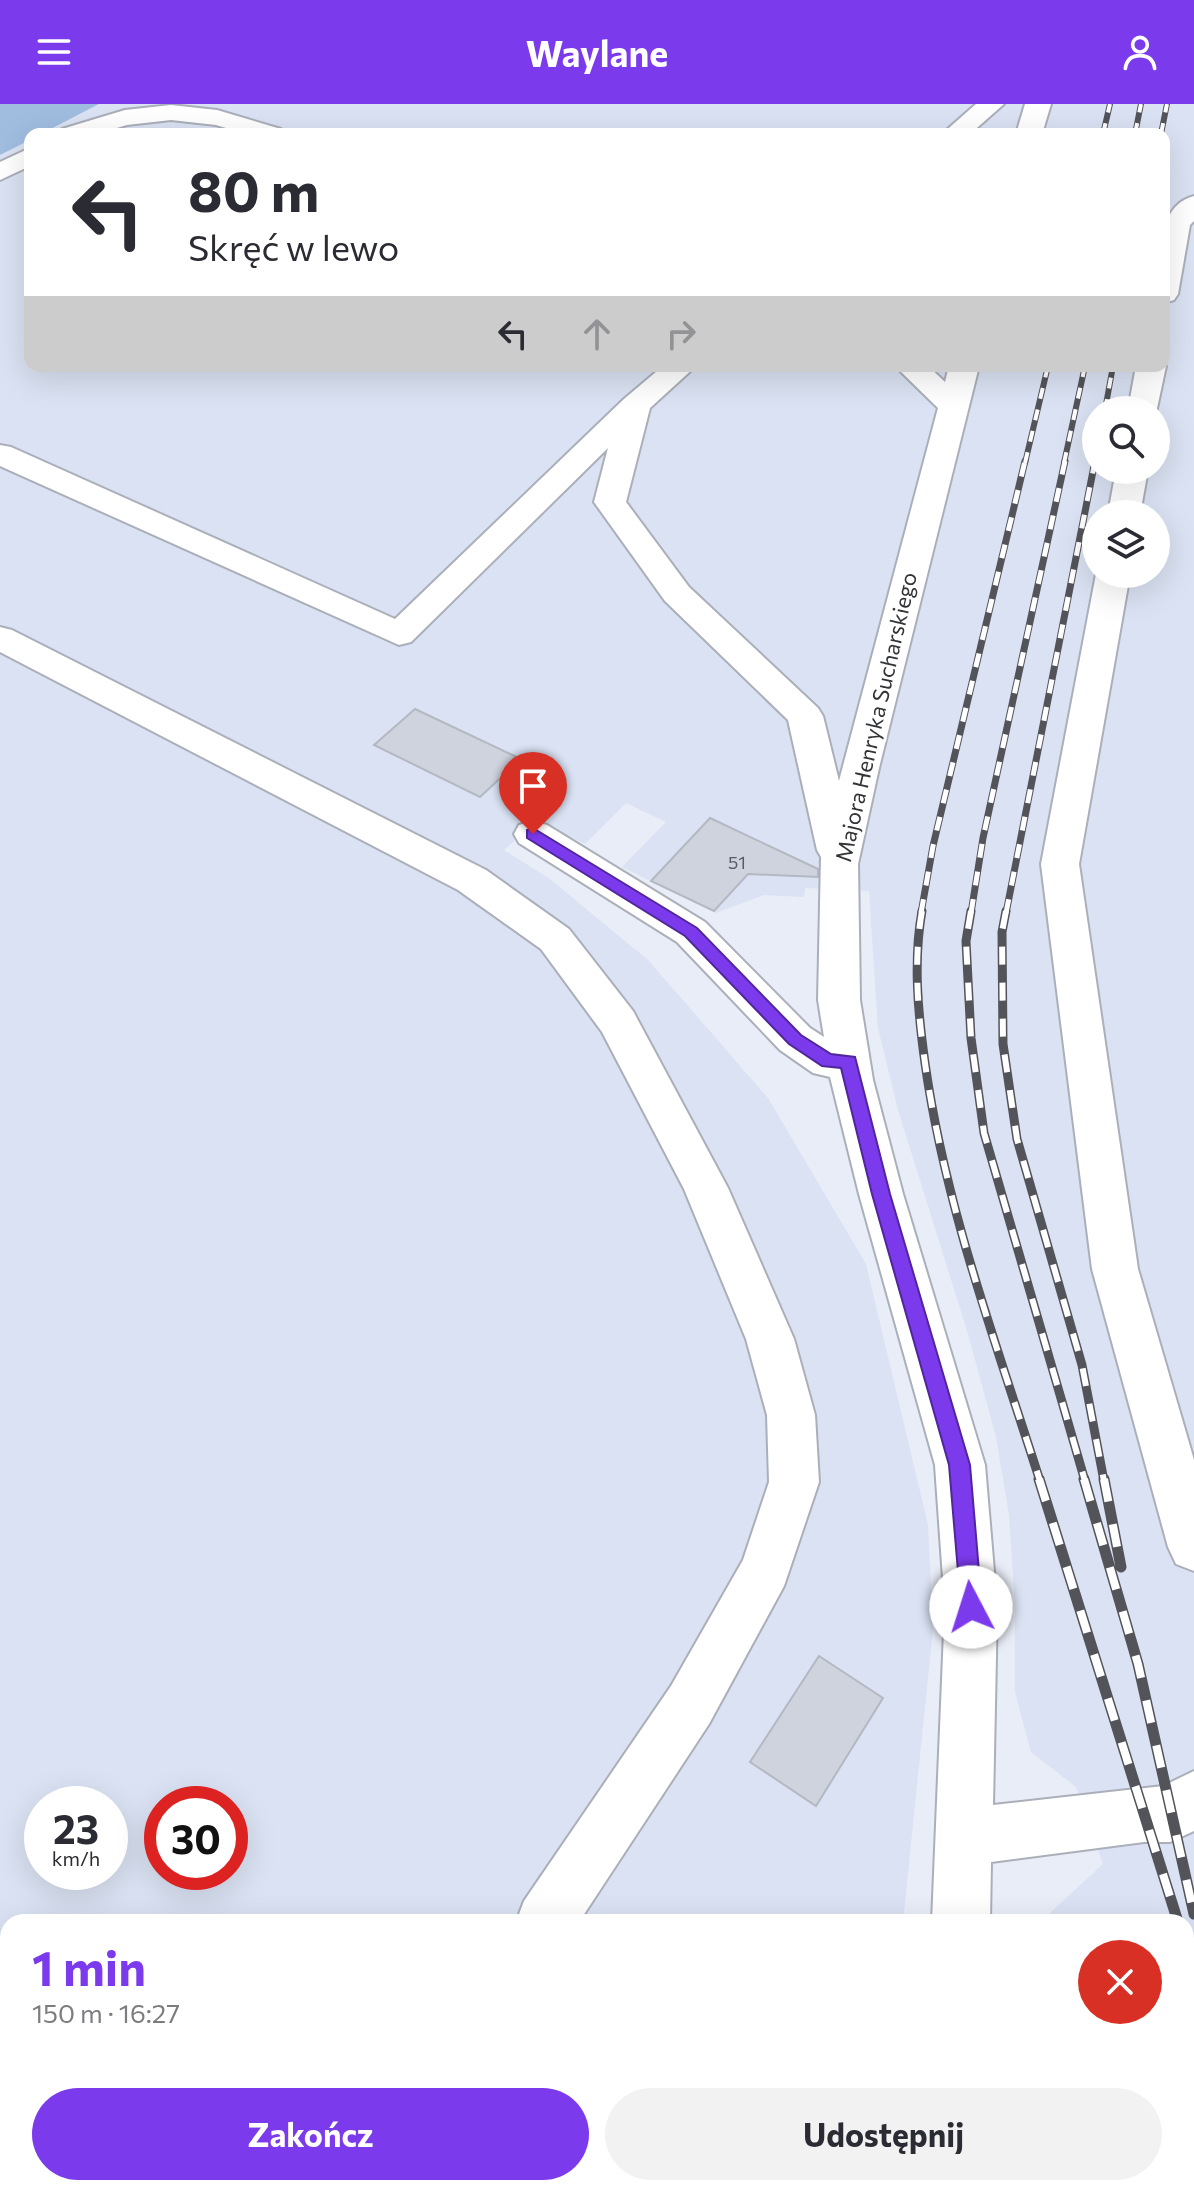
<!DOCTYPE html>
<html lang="pl">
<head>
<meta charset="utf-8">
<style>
	body { margin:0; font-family:Commissioner,sans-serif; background:#f2f2f3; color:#2b2b33; height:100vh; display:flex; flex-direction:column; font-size:30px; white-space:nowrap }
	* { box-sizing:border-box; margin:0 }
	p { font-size:26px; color:#7c7c81 }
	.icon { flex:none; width:44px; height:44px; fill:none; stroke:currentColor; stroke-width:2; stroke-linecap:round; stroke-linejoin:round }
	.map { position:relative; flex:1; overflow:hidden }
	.sheet { position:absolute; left:0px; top:1810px; width:1194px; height:282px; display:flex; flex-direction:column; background:#fff; border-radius:24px 24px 0 0; box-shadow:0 8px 32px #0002 }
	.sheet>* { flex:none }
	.banner { position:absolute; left:24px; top:24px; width:1146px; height:244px; border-radius:16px; box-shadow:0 8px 32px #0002; background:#fff; color:#2b2b33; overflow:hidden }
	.fabs { position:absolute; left:1082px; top:292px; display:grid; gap:16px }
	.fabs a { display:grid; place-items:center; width:88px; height:88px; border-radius:50%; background:#fff; box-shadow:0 8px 32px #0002; font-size:40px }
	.speed { position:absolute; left:24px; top:1682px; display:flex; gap:16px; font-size:40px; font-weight:700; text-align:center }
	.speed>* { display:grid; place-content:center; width:104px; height:104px; border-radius:50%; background:#fff; box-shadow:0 8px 32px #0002; line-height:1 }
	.speed small { font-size:20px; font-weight:400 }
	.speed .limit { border:12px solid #d22; background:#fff; color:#111 }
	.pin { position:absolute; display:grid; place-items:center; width:68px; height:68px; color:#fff; margin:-82px -34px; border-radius:50% 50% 50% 0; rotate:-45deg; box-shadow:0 0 8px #0007 }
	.pin .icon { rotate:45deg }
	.me { position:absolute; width:88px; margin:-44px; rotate:355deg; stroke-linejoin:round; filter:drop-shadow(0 0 6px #0008) }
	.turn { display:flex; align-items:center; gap:28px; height:168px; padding:0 32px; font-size:36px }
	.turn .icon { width:104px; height:104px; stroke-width:2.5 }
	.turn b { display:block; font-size:56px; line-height:68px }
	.lanes { display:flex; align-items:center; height:76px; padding:0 32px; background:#0003; justify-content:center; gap:40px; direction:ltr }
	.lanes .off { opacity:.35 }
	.round { display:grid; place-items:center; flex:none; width:84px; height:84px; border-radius:42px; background:#f2f2f3 }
	.summary { display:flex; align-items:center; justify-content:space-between; height:136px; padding:0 32px }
	h1 { font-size:48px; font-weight:700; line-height:60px; color:#7c3aed }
	.cta { display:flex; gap:16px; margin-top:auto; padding:16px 32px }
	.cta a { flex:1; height:92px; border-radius:48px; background:#7c3aed; color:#fff; font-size:32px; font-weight:700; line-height:92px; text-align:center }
	.cta a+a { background:#f2f2f3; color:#2b2b33 }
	header { display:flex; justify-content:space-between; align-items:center; height:104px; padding:0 32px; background:#7c3aed; color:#fff; font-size:36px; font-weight:700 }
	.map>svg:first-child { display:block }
</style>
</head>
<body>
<header><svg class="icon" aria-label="menu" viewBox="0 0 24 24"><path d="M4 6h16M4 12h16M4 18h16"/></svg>Waylane<svg class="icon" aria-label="person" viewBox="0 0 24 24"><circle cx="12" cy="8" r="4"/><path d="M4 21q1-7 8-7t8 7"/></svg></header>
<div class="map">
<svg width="1194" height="2091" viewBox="0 0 1194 2091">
	<rect width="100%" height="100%" fill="#e9edf7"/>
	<path fill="#dae2f3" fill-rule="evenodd" d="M99 0H1194V2091H1031L1030 2084H1186V1818H1044L1051 1808 1103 1760 1076 1683 1031 1648 1015 1588V1502L1009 1411 996 1333 968 1230 898 1006 878 924 869 787 805 784 804 793 764 791 716 809 622 763 666 718 626 699 585 740 537 717 504 746 550 775 648 856 768 994 866 1160 928 1421 933 1525 903 1818H8V2084H876L875 2091H0V51L30 36V262H1164V30H41ZM1096 306H1156V366H1096ZM1096 410H1156V470H1096ZM42 1700H110V1768H42ZM162 1700H230V1768H162Z"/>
	<path fill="#a0bcdf" d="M0 0H99L41 30H30V36L0 51Z"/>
	<path fill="#cfd3dd" stroke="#b4b8c2" stroke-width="2" d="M415 605 521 655 480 693 374 641Z
		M710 714 818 765V773L748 770 714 807 651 777Z
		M819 1552 883 1594 816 1702 750 1658Z"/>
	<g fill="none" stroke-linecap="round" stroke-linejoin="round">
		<defs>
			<path id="minor" d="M976 0H1004L970 30H942Z
				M1025 0H1051L1042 30H1016Z
				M171 1 217 6 281 25 285 30H246L216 21 171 16 127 21 96 30H58L62 25 125 6Z
				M30 44V62L0 76V58Z
				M1194 92V117L1190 121 1178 190 1174 196 1164 199C1164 165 1151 103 1194 92Z
				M1164 259 1166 262 1156 309V306H1128L1136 262H1164Z
				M663 262H696L650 304 626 398 689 483 818 604 823 612 839 677 938 304 895 262H928L945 278 949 262H979L879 664 858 760 860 896 873 976 903 1090 985 1361 997 1503 993 1701 1163 1682 1194 1667V1727L1170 1738H1144L991 1758 990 1818H932L945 1503 935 1361 859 1090 830 973 813 969 780 946 677 838 519 739 514 730 519 721 533 717 547 721 705 818 810 924 824 933 818 896 821 753 817 746 788 616 665 497 594 398 608 344 411 538 399 541 0 362V341L11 343 395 515 624 295Z
				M1116 366H1148L1140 410H1108Z
				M1096 470H1130L1079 760 1138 1165 1194 1356V1467L1176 1460 1168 1443 1092 1165 1041 760Z
				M0 523 12 526 486 766 569 825 633 907 728 1084 794 1235 815 1311 819 1378 784 1482 709 1620 579 1818H516L524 1797 671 1582 743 1456 769 1378 767 1311 746 1235 684 1085 602 928 541 845 458 786 0 548Z
				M333 2084H398L396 2091H331Z
				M947 2084H1009L1010 2091H948Z"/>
		</defs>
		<use href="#minor" stroke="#abafb9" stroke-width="4"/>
		<use href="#minor" fill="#fff" fill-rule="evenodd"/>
		<defs>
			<path id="rail-far3" d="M1103 30 1110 0
				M1135 30 1141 0
				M1161 30 1167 0
				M1105 306 1113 262
				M1025 359 1048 262
				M1064 359 1085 262
				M1094 359 1096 350"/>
			<path id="rail-far2" d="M921 809 933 742 1025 357
				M971 809 983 734 1065 357
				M1006 809 1095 357"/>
			<path id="rail-far1" d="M922 807C913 857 918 909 925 959 945 1102 996 1239 1040 1377
				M971 807 966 837 971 934 984 1029 1085 1377
				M1006 807 1002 828 1003 940 1017 1035 1082 1261 1104 1377"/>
			<path id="rail" d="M1039 1375 1178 1818
				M1084 1375 1138 1560 1194 1810
				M1104 1375 1121 1463
				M1186 1844 1194 1870"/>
		</defs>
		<use href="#rail-far3" stroke="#525459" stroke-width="6"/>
		<use href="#rail-far2" stroke="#525459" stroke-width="7"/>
		<use href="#rail-far1" stroke="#525459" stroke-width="9"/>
		<use href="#rail" stroke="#525459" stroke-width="11"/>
		<use href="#rail-far3" stroke="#fff" stroke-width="4" stroke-dasharray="11" stroke-linecap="butt"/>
		<use href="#rail-far2" stroke="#fff" stroke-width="5" stroke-dasharray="14" stroke-linecap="butt"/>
		<use href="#rail-far1" stroke="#fff" stroke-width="6" stroke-dasharray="18" stroke-linecap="butt"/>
		<use href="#rail" stroke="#fff" stroke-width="8" stroke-dasharray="23" stroke-linecap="butt"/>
	</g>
	<path fill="#7c3aed" stroke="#51269a" stroke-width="2" d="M533 724 697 824 801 931 831 950 855 953 890 1090 970 1361 982 1503 979 1510 971 1513 964 1510 961 1503 949 1361 872 1090 841 964 822 962 789 940 685 832 527 734V726Z"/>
	<g text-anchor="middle" stroke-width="6" stroke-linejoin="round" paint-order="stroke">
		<g font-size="18" fill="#595c61">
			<text x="737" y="765">51</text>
		</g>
		<g font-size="22" fill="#323438" stroke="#fff">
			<text transform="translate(876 613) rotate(-77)" y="8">Majora Henryka Sucharskiego</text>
		</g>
	</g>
</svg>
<div class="fabs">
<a><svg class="icon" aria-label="search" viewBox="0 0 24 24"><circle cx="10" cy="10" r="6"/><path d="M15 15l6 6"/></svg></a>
<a><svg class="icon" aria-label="layers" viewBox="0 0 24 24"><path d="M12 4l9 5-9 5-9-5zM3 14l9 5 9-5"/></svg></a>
</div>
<div class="speed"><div>23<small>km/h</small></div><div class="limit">30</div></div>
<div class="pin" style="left:533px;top:730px;background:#d93025"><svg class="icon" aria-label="arrive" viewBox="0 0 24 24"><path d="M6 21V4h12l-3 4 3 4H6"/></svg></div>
<svg class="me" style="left:971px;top:1503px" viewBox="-20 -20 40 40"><circle r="19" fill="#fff"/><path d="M0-13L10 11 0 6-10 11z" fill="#7c3aed"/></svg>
<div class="banner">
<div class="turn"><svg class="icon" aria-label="left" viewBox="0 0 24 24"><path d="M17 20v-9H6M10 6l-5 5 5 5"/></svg><div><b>80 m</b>Skręć w lewo</div></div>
<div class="lanes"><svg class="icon" aria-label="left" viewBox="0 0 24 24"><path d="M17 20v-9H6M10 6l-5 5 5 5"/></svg><svg class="icon off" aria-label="ahead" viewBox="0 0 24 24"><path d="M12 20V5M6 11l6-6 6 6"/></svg><svg class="icon off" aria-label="right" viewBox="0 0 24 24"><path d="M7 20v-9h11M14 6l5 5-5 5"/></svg></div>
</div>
<section class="sheet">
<div class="summary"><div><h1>1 min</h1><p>150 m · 16:27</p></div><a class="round" style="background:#d93025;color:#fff"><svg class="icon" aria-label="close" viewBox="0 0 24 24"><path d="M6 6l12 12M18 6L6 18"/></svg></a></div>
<div class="cta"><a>Zakończ</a><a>Udostępnij</a></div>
</section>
</div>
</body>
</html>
